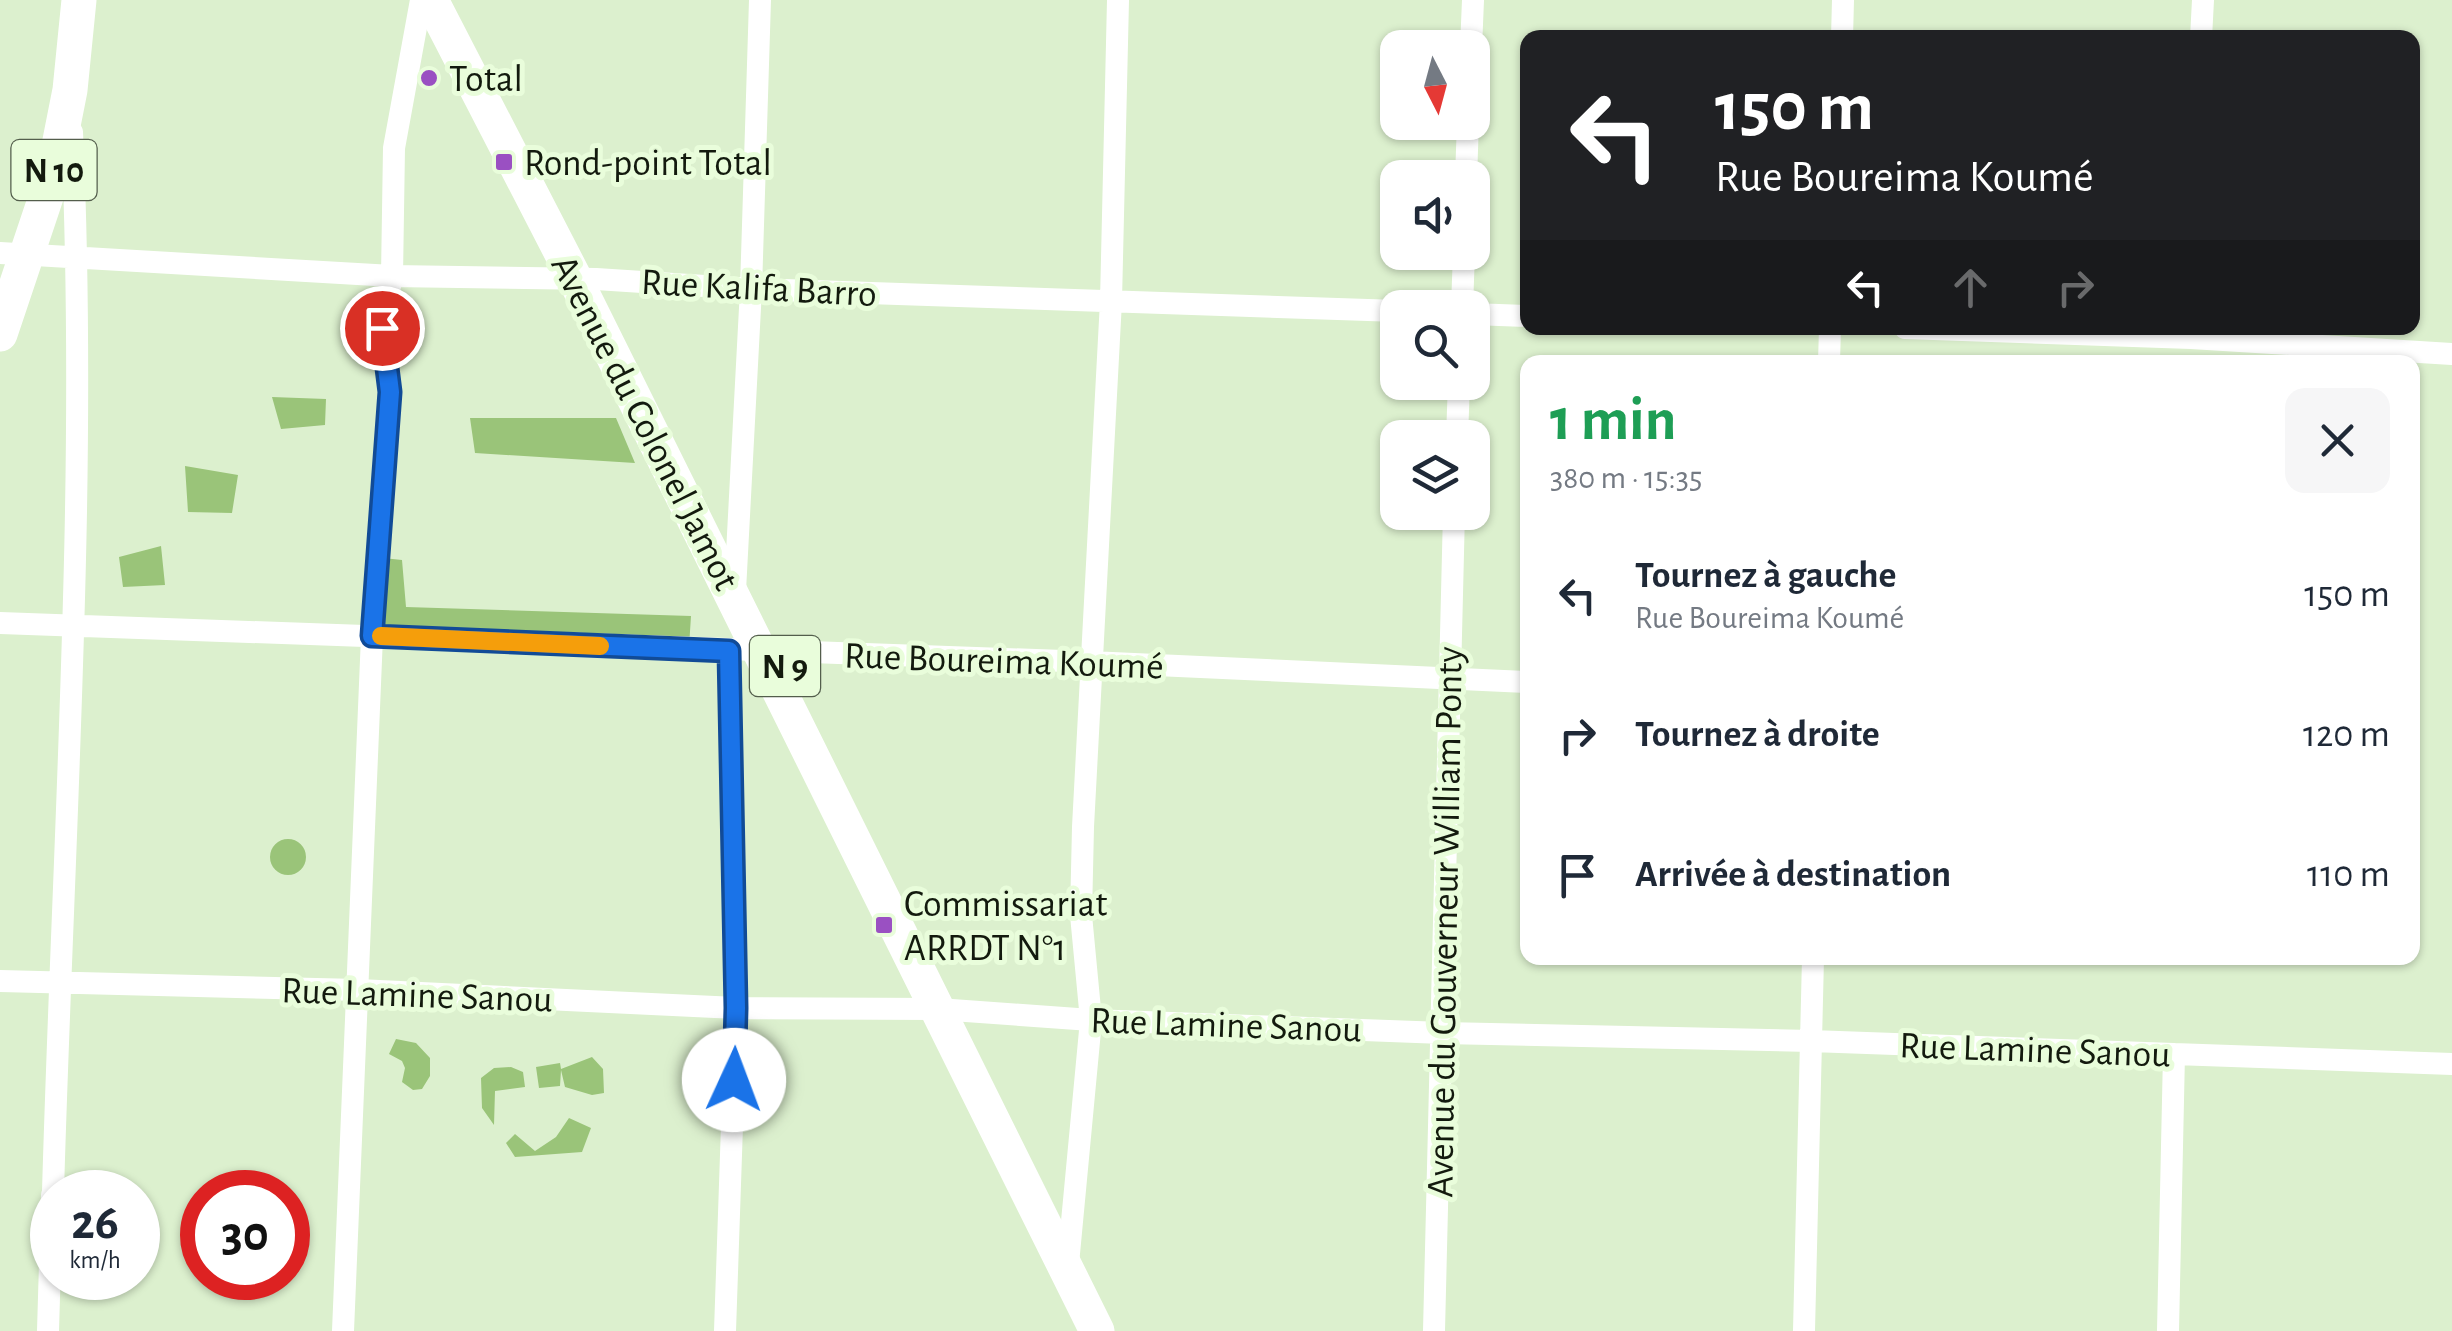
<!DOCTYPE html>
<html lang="fr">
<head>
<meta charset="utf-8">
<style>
	body { margin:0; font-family:"Alegreya Sans",sans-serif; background:#f6f6f7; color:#1f2937; height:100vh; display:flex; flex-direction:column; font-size:38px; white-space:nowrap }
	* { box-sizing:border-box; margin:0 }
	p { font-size:32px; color:#747a83 }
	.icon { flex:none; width:55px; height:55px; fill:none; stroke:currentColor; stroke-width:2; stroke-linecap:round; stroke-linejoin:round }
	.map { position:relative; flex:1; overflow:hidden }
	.panel { position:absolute; left:1520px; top:355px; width:900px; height:610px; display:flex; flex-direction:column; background:#fff; border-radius:20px; box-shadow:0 2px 8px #0004 }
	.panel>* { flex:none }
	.hud { position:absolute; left:1520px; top:30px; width:900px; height:305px; border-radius:20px; box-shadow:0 2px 8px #0004; background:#202124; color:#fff; overflow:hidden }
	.needle { width:65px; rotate:174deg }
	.fabs { position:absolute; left:1380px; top:30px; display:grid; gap:20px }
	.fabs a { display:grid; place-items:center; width:110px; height:110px; border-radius:20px; background:#fff; box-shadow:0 2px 8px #0004; font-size:50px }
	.speed { position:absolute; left:30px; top:1170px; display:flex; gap:20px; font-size:50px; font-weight:700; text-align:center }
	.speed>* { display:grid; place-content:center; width:130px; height:130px; border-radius:50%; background:#fff; box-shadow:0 2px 8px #0004; line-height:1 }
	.speed small { font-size:25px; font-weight:400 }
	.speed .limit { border:15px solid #d22; background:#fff; color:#111 }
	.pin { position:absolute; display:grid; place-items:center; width:85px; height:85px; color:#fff; margin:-42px; border:5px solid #fff; border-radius:50%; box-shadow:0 2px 10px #0007 }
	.me { position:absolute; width:110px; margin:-55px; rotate:2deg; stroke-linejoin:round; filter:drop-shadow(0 0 8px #0008) }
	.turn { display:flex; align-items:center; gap:35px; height:210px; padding:0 30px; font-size:45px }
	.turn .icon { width:130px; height:130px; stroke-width:2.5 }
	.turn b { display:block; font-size:70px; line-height:85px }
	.lanes { display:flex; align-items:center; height:95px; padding:0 30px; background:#0003; justify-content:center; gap:50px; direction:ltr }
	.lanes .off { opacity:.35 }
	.round { display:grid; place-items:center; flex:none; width:105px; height:105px; border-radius:20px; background:#f6f6f7 }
	.summary { display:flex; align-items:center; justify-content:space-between; height:170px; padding:0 30px }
	h1 { font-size:60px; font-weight:700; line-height:75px; color:#1e9e55 }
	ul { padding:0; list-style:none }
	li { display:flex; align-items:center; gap:30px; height:140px; padding:0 30px }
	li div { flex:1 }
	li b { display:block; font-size:38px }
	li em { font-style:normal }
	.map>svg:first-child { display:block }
</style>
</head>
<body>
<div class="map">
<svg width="2452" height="1331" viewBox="0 0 2452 1331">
	<rect width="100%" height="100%" fill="#dcf0ce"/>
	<path fill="#9ac479" d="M272 397 326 399 325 425 281 429Z
		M470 418H616L635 463 475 453Z
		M185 466 238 475 232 513 188 512Z
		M161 546 165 585 123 587 119 557Z
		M383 558 402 560 406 607 691 616 689 647 376 631Z
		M270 857a18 18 0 1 1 36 0a18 18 0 1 1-36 0Z
		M396 1039 416 1043 430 1058V1076L422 1089 413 1090 402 1082 405 1068 402 1061 389 1054Z
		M592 1057 603 1069 604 1093 592 1095 565 1087 561 1070 560 1086 539 1088 536 1067 560 1063 561 1069Z
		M511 1067 523 1072 525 1087 495 1091 494 1125 482 1108 481 1078 494 1068Z
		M569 1118 591 1128 582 1152 515 1157 506 1143 515 1134 535 1151 556 1137Z"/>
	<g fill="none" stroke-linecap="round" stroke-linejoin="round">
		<path stroke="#fff" stroke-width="22" d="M1842 38 1843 0
			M2201 38 2203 0
			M1471 48 1473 0
			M1466 178 1468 122
			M0 253 392 276 596 279 751 289 1398 311
			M1462 308 1464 252
			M1472 314 1528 316
			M1905 328 2191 338 2452 354
			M1829 362 1830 328
			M1457 438 1459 382
			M735 591 751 289 760 0
			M0 623 1090 662 1528 682
			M0 981 358 990 736 1008 938 1009 1091 1020 1443 1033 1811 1041 2452 1064
			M53 1192C63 839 88 485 72 132
			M1068 1264 1091 1020 1081 915 1083 827 1111 301 1118 0
			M48 1331 52 1195
			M343 1331 372 636 390 392 382 328 392 276 394 148 421 0
			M725 1331 736 1008 729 651
			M1434 1331 1454 512
			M1804 1331 1813 958
			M2168 1331 2174 1054"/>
		<path stroke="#fff" stroke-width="35" d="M431 0 575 279 1097 1331
			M0 334 53 176 70 90 79 0"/>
	</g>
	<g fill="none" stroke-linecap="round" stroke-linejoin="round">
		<defs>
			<path id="route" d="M382 328 390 392 372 636 729 651 736 1008 734 1080"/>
		</defs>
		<use href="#route" stroke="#114b97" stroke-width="25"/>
		<use href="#route" stroke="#1a73e8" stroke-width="18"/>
		<path stroke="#f59e0b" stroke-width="18" d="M381 636 600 646"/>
	</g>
	<g fill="#9a50c2" stroke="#e9fddb" stroke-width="4">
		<circle cx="429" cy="78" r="10"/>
		<rect x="494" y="152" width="20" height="20" rx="5"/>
		<rect x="874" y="915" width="20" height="20" rx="5"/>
	</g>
	<g text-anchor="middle" stroke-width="10" stroke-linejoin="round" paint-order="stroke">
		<g fill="#e9fddb" stroke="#535e4c" stroke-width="2.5">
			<rect x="11.5" y="140" width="85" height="60" rx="8"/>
			<rect x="750" y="636" width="70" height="60" rx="8"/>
		</g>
		<g font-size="35" font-weight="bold" fill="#131a0e">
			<text x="54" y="182">N 10</text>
			<text x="785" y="678">N 9</text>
		</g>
		<g font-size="38" fill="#131a0e" stroke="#e9fddb" text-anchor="start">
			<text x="449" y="91">Total</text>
			<text x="524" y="175">Rond-point Total</text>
			<text x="904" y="916">Commissariat<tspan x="904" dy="44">ARRDT N°1</tspan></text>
		</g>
		<g font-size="38" fill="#131a0e" stroke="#e9fddb">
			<text transform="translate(759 287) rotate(3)" y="13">Rue Kalifa Barro</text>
			<text transform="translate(646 422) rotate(63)" y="13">Avenue du Colonel Jamot</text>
			<text transform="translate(1004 660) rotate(2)" y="13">Rue Boureima Koumé</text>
			<text transform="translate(1444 922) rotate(-89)" y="13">Avenue du Gouverneur William Ponty</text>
			<text transform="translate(417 994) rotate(2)" y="13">Rue Lamine Sanou</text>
			<text transform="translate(1226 1024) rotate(2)" y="13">Rue Lamine Sanou</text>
			<text transform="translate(2035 1049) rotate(2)" y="13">Rue Lamine Sanou</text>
		</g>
	</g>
</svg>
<div class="fabs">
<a><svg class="needle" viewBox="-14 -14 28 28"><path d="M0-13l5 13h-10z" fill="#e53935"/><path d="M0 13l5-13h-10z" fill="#747a83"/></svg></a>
<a><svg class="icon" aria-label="sound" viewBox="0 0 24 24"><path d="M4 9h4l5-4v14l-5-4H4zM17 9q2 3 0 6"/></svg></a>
<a><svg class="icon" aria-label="search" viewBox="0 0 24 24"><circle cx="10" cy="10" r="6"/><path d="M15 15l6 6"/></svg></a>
<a><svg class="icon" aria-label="layers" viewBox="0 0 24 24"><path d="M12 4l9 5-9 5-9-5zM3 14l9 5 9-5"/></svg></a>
</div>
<div class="speed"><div>26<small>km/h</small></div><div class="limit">30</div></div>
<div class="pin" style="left:382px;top:328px;background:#d93025"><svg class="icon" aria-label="arrive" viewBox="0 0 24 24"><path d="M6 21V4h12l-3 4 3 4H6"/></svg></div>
<svg class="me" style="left:734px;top:1080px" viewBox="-20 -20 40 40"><circle r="19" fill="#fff"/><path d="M0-13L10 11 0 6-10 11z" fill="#1a73e8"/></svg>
<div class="hud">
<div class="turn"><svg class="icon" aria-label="left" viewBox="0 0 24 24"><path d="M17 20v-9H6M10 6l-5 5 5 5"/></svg><div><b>150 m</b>Rue Boureima Koumé</div></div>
<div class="lanes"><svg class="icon" aria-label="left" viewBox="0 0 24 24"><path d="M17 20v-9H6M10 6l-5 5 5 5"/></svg><svg class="icon off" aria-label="ahead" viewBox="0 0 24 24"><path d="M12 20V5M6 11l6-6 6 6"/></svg><svg class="icon off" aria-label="right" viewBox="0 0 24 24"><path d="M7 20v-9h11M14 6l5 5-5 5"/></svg></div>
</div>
<section class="panel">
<div class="summary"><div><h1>1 min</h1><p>380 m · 15:35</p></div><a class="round"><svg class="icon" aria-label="close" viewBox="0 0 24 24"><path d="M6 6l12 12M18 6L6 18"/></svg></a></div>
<ul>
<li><svg class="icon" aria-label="left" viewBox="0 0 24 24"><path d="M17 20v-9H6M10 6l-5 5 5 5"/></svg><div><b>Tournez à gauche</b><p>Rue Boureima Koumé</p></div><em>150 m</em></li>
<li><svg class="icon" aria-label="right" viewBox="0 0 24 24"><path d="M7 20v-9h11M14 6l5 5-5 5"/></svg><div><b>Tournez à droite</b></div><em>120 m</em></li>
<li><svg class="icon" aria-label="arrive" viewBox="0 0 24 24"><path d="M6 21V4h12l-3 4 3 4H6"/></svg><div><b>Arrivée à destination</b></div><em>110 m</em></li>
</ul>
</section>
</div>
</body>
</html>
